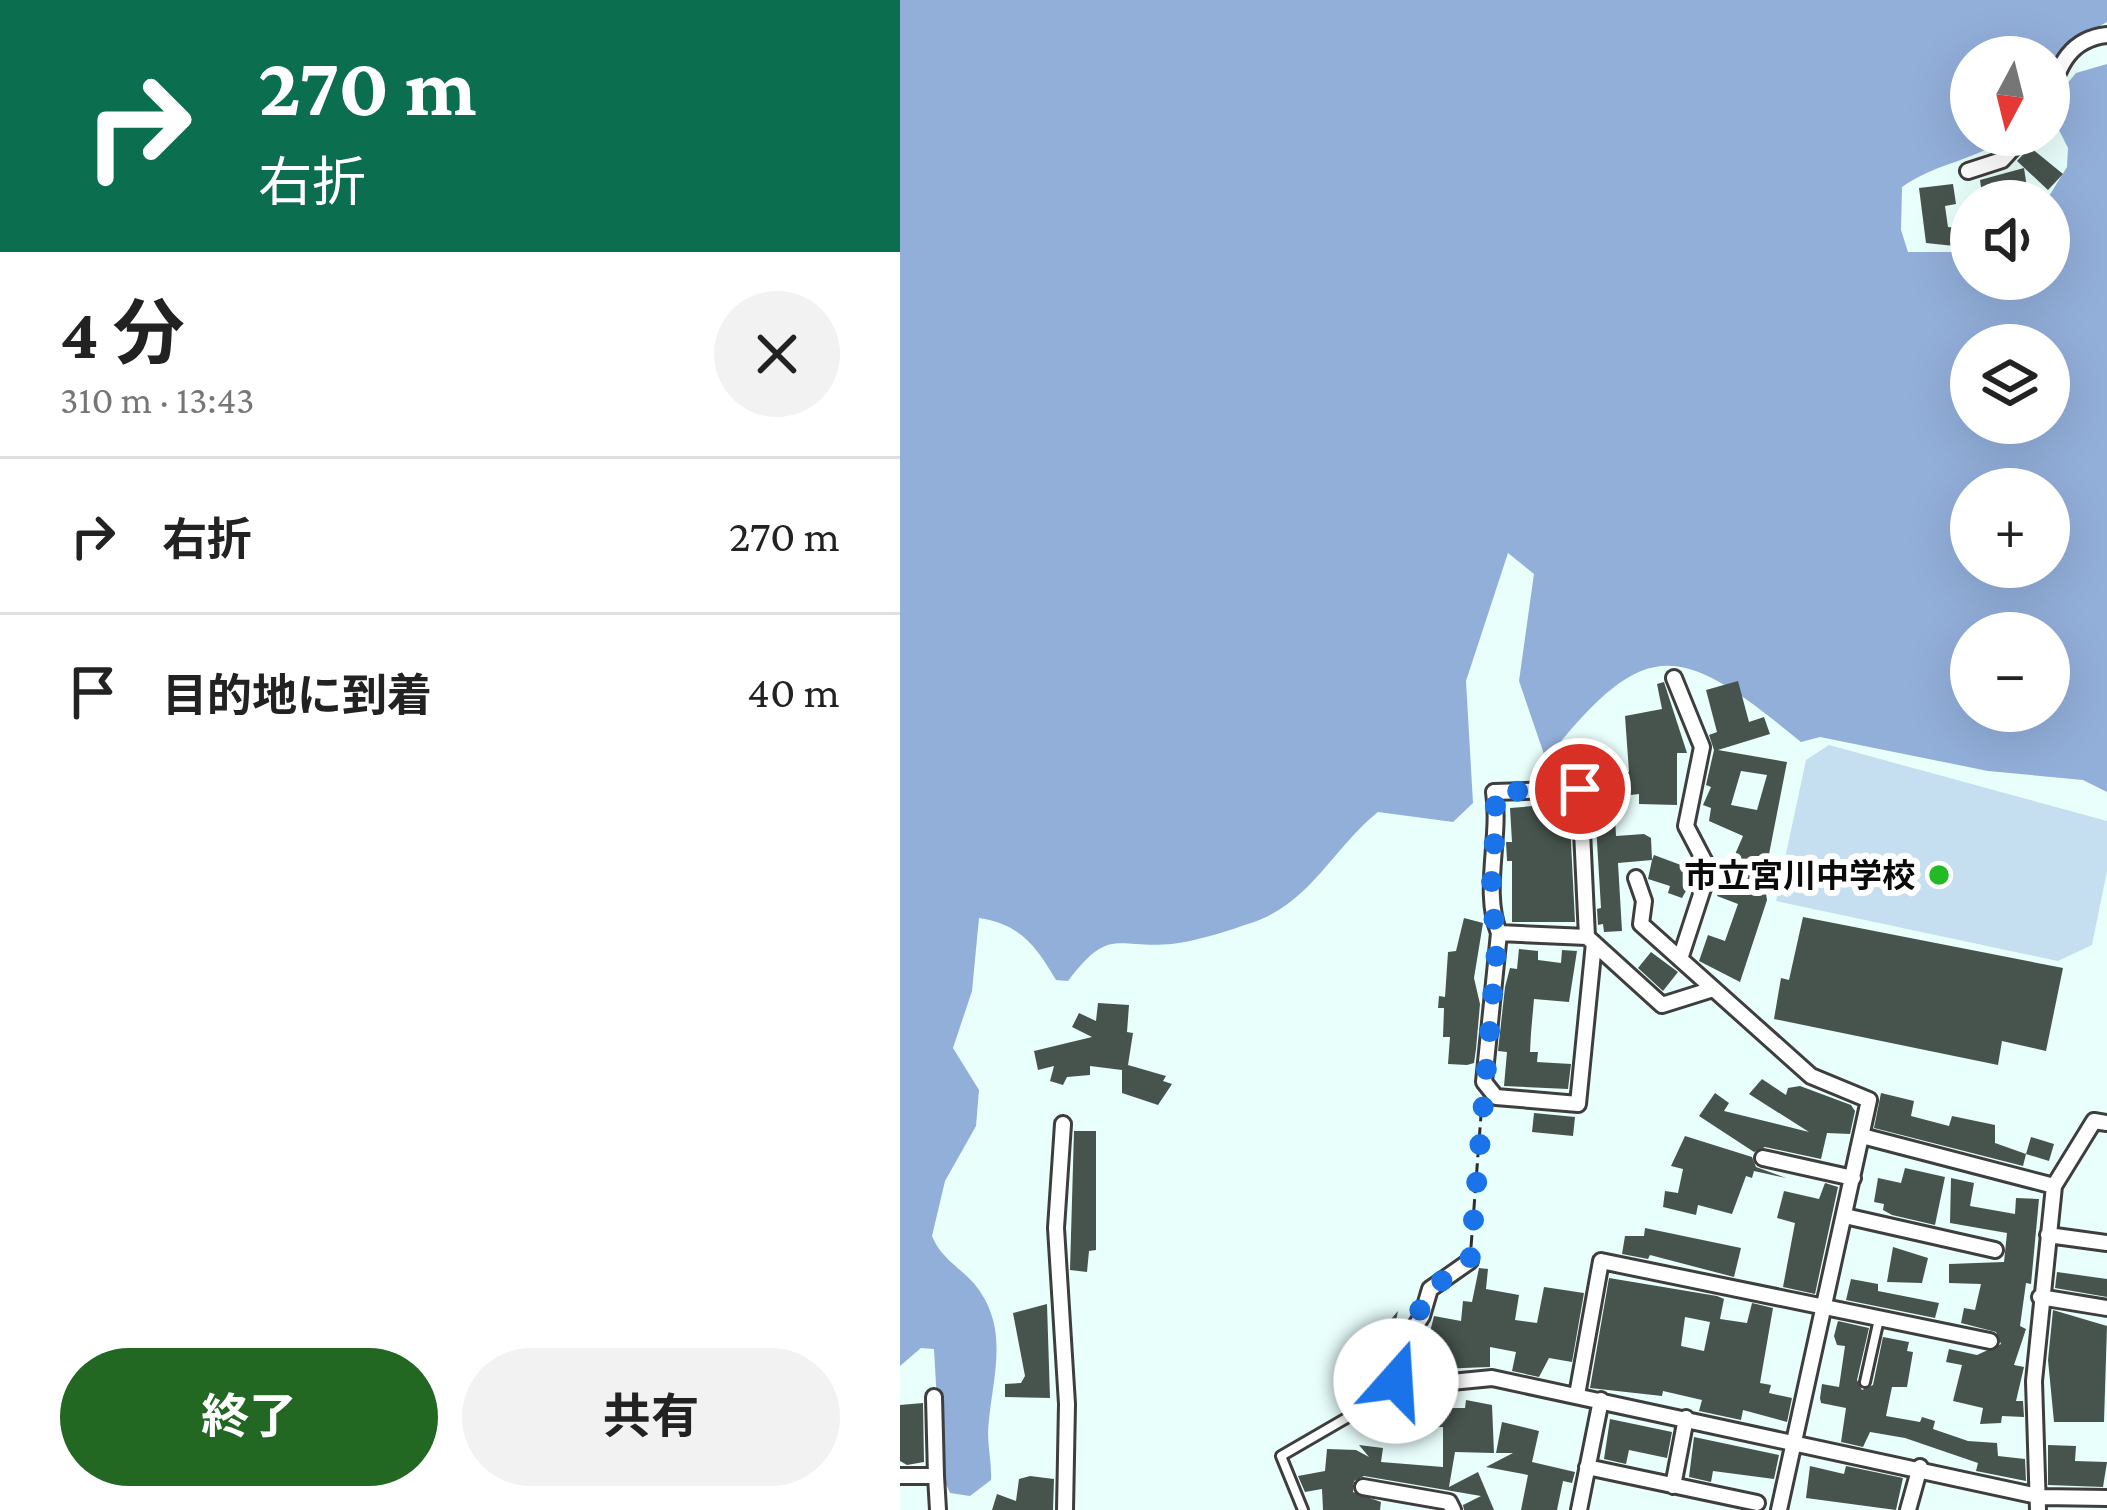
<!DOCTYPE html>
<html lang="ja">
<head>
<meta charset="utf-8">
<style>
	body { margin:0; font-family:"Crimson Pro","Noto Sans JP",serif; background:#f2f2f2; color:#222; height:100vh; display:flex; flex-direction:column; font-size:45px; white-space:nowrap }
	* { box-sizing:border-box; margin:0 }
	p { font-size:39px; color:#767676 }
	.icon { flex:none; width:66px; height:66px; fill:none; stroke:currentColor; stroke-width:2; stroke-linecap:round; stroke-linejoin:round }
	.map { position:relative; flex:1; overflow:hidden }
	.panel { display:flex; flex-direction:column; background:#fff; width:900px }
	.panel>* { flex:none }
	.top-card { background:#0b6e4f; color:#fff; overflow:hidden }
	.needle { width:78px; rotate:187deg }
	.controls { position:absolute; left:1050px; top:36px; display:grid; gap:24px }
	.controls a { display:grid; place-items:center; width:120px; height:120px; border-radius:50%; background:#fff; box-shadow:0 12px 48px #0002; font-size:60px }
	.pin { position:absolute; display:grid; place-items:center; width:102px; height:102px; color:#fff; margin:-51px; border:6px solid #fff; border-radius:50%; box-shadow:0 3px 12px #0007 }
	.me { position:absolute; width:132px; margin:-66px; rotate:19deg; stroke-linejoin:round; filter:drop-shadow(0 0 9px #0008) }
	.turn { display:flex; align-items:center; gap:42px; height:252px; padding:0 60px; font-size:54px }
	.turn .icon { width:156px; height:156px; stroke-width:2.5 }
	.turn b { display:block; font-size:84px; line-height:102px }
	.round { display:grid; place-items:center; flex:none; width:126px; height:126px; border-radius:63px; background:#f2f2f2 }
	.headline { display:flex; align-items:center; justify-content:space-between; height:204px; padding:0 60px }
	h1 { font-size:72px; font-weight:700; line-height:90px }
	.action { display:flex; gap:24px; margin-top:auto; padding:24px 60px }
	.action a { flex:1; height:138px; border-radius:72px; background:#226722; color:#fff; font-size:48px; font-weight:700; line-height:138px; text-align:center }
	.action a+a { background:#f2f2f2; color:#222 }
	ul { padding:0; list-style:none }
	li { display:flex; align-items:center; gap:36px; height:156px; padding:0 60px; border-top:3px solid #e0e0e0 }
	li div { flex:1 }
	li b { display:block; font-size:45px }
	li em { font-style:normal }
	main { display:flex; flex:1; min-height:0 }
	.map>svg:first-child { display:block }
</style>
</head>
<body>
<main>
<section class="panel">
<div class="top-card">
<div class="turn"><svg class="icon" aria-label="right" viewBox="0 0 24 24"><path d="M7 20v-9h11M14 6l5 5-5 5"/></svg><div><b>270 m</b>右折</div></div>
</div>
<div class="headline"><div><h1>4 分</h1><p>310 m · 13:43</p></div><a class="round"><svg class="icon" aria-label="close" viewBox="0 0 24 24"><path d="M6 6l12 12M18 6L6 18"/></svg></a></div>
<ul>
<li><svg class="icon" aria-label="right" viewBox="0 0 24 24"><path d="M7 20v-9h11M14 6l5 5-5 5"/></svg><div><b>右折</b></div><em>270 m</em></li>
<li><svg class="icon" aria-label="arrive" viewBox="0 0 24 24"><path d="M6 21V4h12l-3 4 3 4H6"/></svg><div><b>目的地に到着</b></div><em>40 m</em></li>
</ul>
<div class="action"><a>終了</a><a>共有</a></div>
</section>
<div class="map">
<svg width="1207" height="1510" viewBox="0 0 1207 1510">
	<rect width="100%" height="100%" fill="#e9fffc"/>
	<path fill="#92afda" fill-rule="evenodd" d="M0 0H1207V22L1163 46 1149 77V57H1071V135H1111C1078 160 1035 163 1002 187L1001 230 1008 252H1071V279H1149L1146 201 1167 167 1168 148 1155 122 1161 91 1176 73 1207 64V792L1183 780 1088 771 920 737 901 742C780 643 747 632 646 760L619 681 634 574 608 553 566 681 573 803 553 822 478 812C433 848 412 901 354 922 330 930 298 941 272 944 215 949 210 926 168 981L156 980C136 946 120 924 79 918L72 991 53 1048 79 1090 76 1126 45 1181 32 1236C43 1263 66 1269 81 1293 110 1337 90 1385 88 1433 88 1449 92 1464 91 1480L70 1496 50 1493 41 1473 34 1349 21 1348 0 1366ZM1071 345H1149V423H1071ZM1071 489H1149V567H1071ZM1071 633H1149V711H1071Z"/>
	<path fill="#c5dff0" d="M929 745 1207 821V871L1192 945 1158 961 876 901 906 760Z"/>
	<path fill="#47544d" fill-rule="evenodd" d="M1130 147 1163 174 1148 190 1117 161Z
		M1124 168 1129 201H1083L1080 180Z
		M1053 184 1056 204 1045 206 1048 227 1066 229 1064 247 1026 243 1019 188Z
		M838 681 849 722 864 717 870 734 818 750 887 762 864 880 867 900 840 982 799 961 808 935 825 941 838 904 817 896 843 836 809 821 811 808 803 805 811 787 806 785 814 750 809 735 817 732 806 690ZM841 771 867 775 857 810 831 805Z
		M764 682 787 753H777V805L739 804V794L714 797 716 836 744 834 751 838 752 860 754 855 797 871 782 898 768 893 770 886 748 879 752 860 718 863 722 931 704 932 703 924 698 925 697 909 701 908 693 775 729 772 725 716 762 709 757 684Z
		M669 803 675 922H612V861H607L606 842H612L610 808Z
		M903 917 1163 968 1146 1051 1102 1041 1098 1065 874 1019 881 978 889 980Z
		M564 918 583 923 574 978 580 1004 576 1049 574 1063 567 1065 548 1064 550 1037H543L544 1008H538L539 996 545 997 548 952 556 951Z
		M619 949 638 951V960L661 963 662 950 677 951 669 1002 634 999 631 1033 630 1052H638L637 1062 671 1064 668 1089 604 1086 607 1052 598 1051 605 987 610 968 617 969Z
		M751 952 778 972 763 991 738 968Z
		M198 1003 229 1005 227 1032 233 1033 228 1065 266 1076 263 1081 272 1084 258 1105 222 1093V1070L190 1066V1075L167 1077 163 1085 150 1081 154 1066 138 1070 134 1051 192 1037 172 1027 179 1013 196 1021Z
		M862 1079 886 1095 888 1088 900 1086 951 1105 955 1111 950 1134 927 1133 921 1159 865 1147 854 1152 799 1116 815 1093 829 1103 824 1111 909 1132 849 1094Z
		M981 1093 1014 1101 1011 1116 1049 1126 1052 1116 1095 1125V1143L1126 1154 1131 1137 1154 1144 1149 1161 1126 1154 1123 1166 974 1128Z
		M634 1113 675 1117 673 1136 632 1132Z
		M174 1131H196V1250L189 1251 187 1272 170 1270Z
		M785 1136 852 1157 856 1167 886 1178 854 1171 852 1178 846 1176 832 1214 798 1205 796 1215 763 1207 765 1191 778 1193 783 1169 771 1166Z
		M1005 1168 1045 1177 1035 1225 992 1215 983 1210 984 1204 974 1202 978 1178 1001 1183Z
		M1051 1178 1074 1183 1070 1206 1115 1214 1116 1198 1139 1199 1131 1284 1126 1283 1120 1326 1126 1329 1114 1365 1124 1367 1116 1401H1123L1124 1417 1102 1416 1101 1423 1080 1424 1083 1408 1053 1401 1062 1365 1046 1362 1049 1349 1077 1355 1101 1344 1096 1332 1061 1323 1064 1308 1075 1310 1081 1284 1049 1283V1264L1104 1262 1107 1233 1050 1223Z
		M925 1183 938 1187 915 1294 883 1287 895 1223 877 1218 884 1191 919 1199Z
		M745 1228 841 1248 834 1277 750 1255 748 1259 722 1254 725 1236H744Z
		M993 1247 1028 1258 1022 1283 987 1282Z
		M579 1268 588 1269 586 1289 619 1295 615 1320 637 1323 644 1287 684 1293 672 1362 649 1358 639 1377 612 1371 616 1352 590 1347V1367L509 1370 513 1351 519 1341 528 1340 534 1316 561 1321 563 1301 572 1302Z
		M1157 1272 1207 1279V1297L1155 1288Z
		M709 1278 817 1296 824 1299 820 1319 847 1323 852 1303 873 1308 860 1383 871 1385 869 1393 892 1398 887 1422 843 1410 841 1420 799 1411 802 1400 763 1391 762 1396 690 1388ZM785 1317 810 1322 804 1351 781 1346Z
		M951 1279 978 1284V1291L1039 1303 1035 1318 946 1300Z
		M147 1304 150 1398 105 1397V1384L121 1383 125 1376 113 1313Z
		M1153 1310 1207 1326 1204 1422H1154L1148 1360Z
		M498 1311 485 1377 469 1378 470 1373 463 1371 467 1347Z
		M938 1321 969 1328 957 1380 962 1390 973 1385 983 1337 1009 1342 1007 1351 1013 1352 1007 1387H992L986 1416 1020 1422 1022 1417 1035 1421 1033 1429 1068 1441 1097 1443 1098 1456 1125 1459 1126 1481 1076 1471 1078 1463 1005 1438 970 1432 963 1447 941 1442 946 1408 921 1403 920 1398 922 1384 939 1387 945 1346 937 1345 934 1336Z
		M512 1397H536V1408H565L566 1400 592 1405 594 1453 555 1452 549 1487 578 1472 594 1510H564L563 1505 581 1496 464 1476 454 1481 453 1492 481 1502 480 1510H423L422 1489 405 1492 398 1476 425 1471 427 1449 456 1450 469 1457 459 1445 483 1448 481 1462 543 1467V1427L512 1428Z
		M23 1403 24 1462 7 1465 0 1461V1405Z
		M710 1419 772 1432 767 1458 729 1450 726 1464 704 1459Z
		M602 1422 639 1431 632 1462 675 1472 672 1483 663 1481 657 1510H621L628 1475 586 1467 613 1453H596Z
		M794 1437 879 1455 874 1479 813 1471 811 1482 789 1477Z
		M1148 1445 1176 1446 1175 1461 1207 1462 1203 1487 1148 1485Z
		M910 1466 944 1474 946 1466 1003 1478 996 1510 906 1498Z
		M130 1476 154 1479 153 1510H92L97 1494 116 1501 119 1479Z"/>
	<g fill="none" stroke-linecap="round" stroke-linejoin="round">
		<defs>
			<path id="service" d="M965 1382 979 1319
				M403 1510 381 1456 500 1387"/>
			<path id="minor" d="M1149 97C1159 65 1170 39 1207 35
				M1068 171 1102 160 1125 135
				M774 678 802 747 786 826 809 870 780 959
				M736 878 744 901 741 924 911 1076 969 1100 879 1510
				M599 933 584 1082 596 1097 678 1104 694 943
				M687 937 599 933C582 891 601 838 594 792L680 789 687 937 762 1005 813 989
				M163 1124 156 1228 167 1404 165 1510
				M962 1136 1154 1186
				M863 1158 953 1178
				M945 1216 1095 1250
				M1148 1235 1207 1243
				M570 1261 530 1289 522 1316 502 1347 496 1381 500 1387 592 1378 1142 1497 1207 1498
				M1140 1297 1207 1308
				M677 1395 701 1261 1090 1341
				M34 1397 36 1476
				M687 1467 857 1503
				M0 1476H36L38 1510
				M773 1486 786 1418
				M463 1487 549 1502 553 1510
				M679 1510 701 1400
				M1008 1510 1020 1467
				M1138 1510 1134 1381 1154 1186 1194 1121 1207 1123"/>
		</defs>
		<use href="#service" stroke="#3e3e3e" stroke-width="14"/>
		<use href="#minor" stroke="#3e3e3e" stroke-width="20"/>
		<path stroke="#2d2d2d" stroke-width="3" stroke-dasharray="12 6" stroke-linecap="butt" d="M571 1247 582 1102"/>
		<use href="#service" stroke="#fff" stroke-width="8"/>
		<use href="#minor" stroke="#fff" stroke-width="14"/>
	</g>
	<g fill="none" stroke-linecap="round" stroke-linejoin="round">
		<path stroke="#1a73e8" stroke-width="21" stroke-dasharray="0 37.8" d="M496 1381 502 1347 530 1289 570 1261 598 933C582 891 601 838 594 792L680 789"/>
	</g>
	<circle fill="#22bb23" stroke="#fff" stroke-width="4.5" cx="1039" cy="875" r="12"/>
	<g text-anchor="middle" stroke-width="12" stroke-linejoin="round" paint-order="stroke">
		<g font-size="33" font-weight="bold" fill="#0b0b0b" stroke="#fff" text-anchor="end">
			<text x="1015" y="887">市立宮川中学校</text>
		</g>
	</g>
</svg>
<div class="controls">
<a><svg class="needle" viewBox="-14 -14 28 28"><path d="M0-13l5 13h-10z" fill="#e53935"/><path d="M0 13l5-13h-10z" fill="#767676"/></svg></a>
<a><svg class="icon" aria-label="sound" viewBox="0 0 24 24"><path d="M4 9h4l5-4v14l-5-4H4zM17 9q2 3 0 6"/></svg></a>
<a><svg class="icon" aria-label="layers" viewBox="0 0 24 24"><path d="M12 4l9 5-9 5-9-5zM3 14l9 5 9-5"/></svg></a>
<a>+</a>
<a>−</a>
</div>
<div class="pin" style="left:680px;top:789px;background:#d93025"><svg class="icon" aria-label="arrive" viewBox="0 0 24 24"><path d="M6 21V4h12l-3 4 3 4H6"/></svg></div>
<svg class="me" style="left:496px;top:1381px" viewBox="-20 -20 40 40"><circle r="19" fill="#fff"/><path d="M0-13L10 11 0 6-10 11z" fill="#1a73e8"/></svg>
</div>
</main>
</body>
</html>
